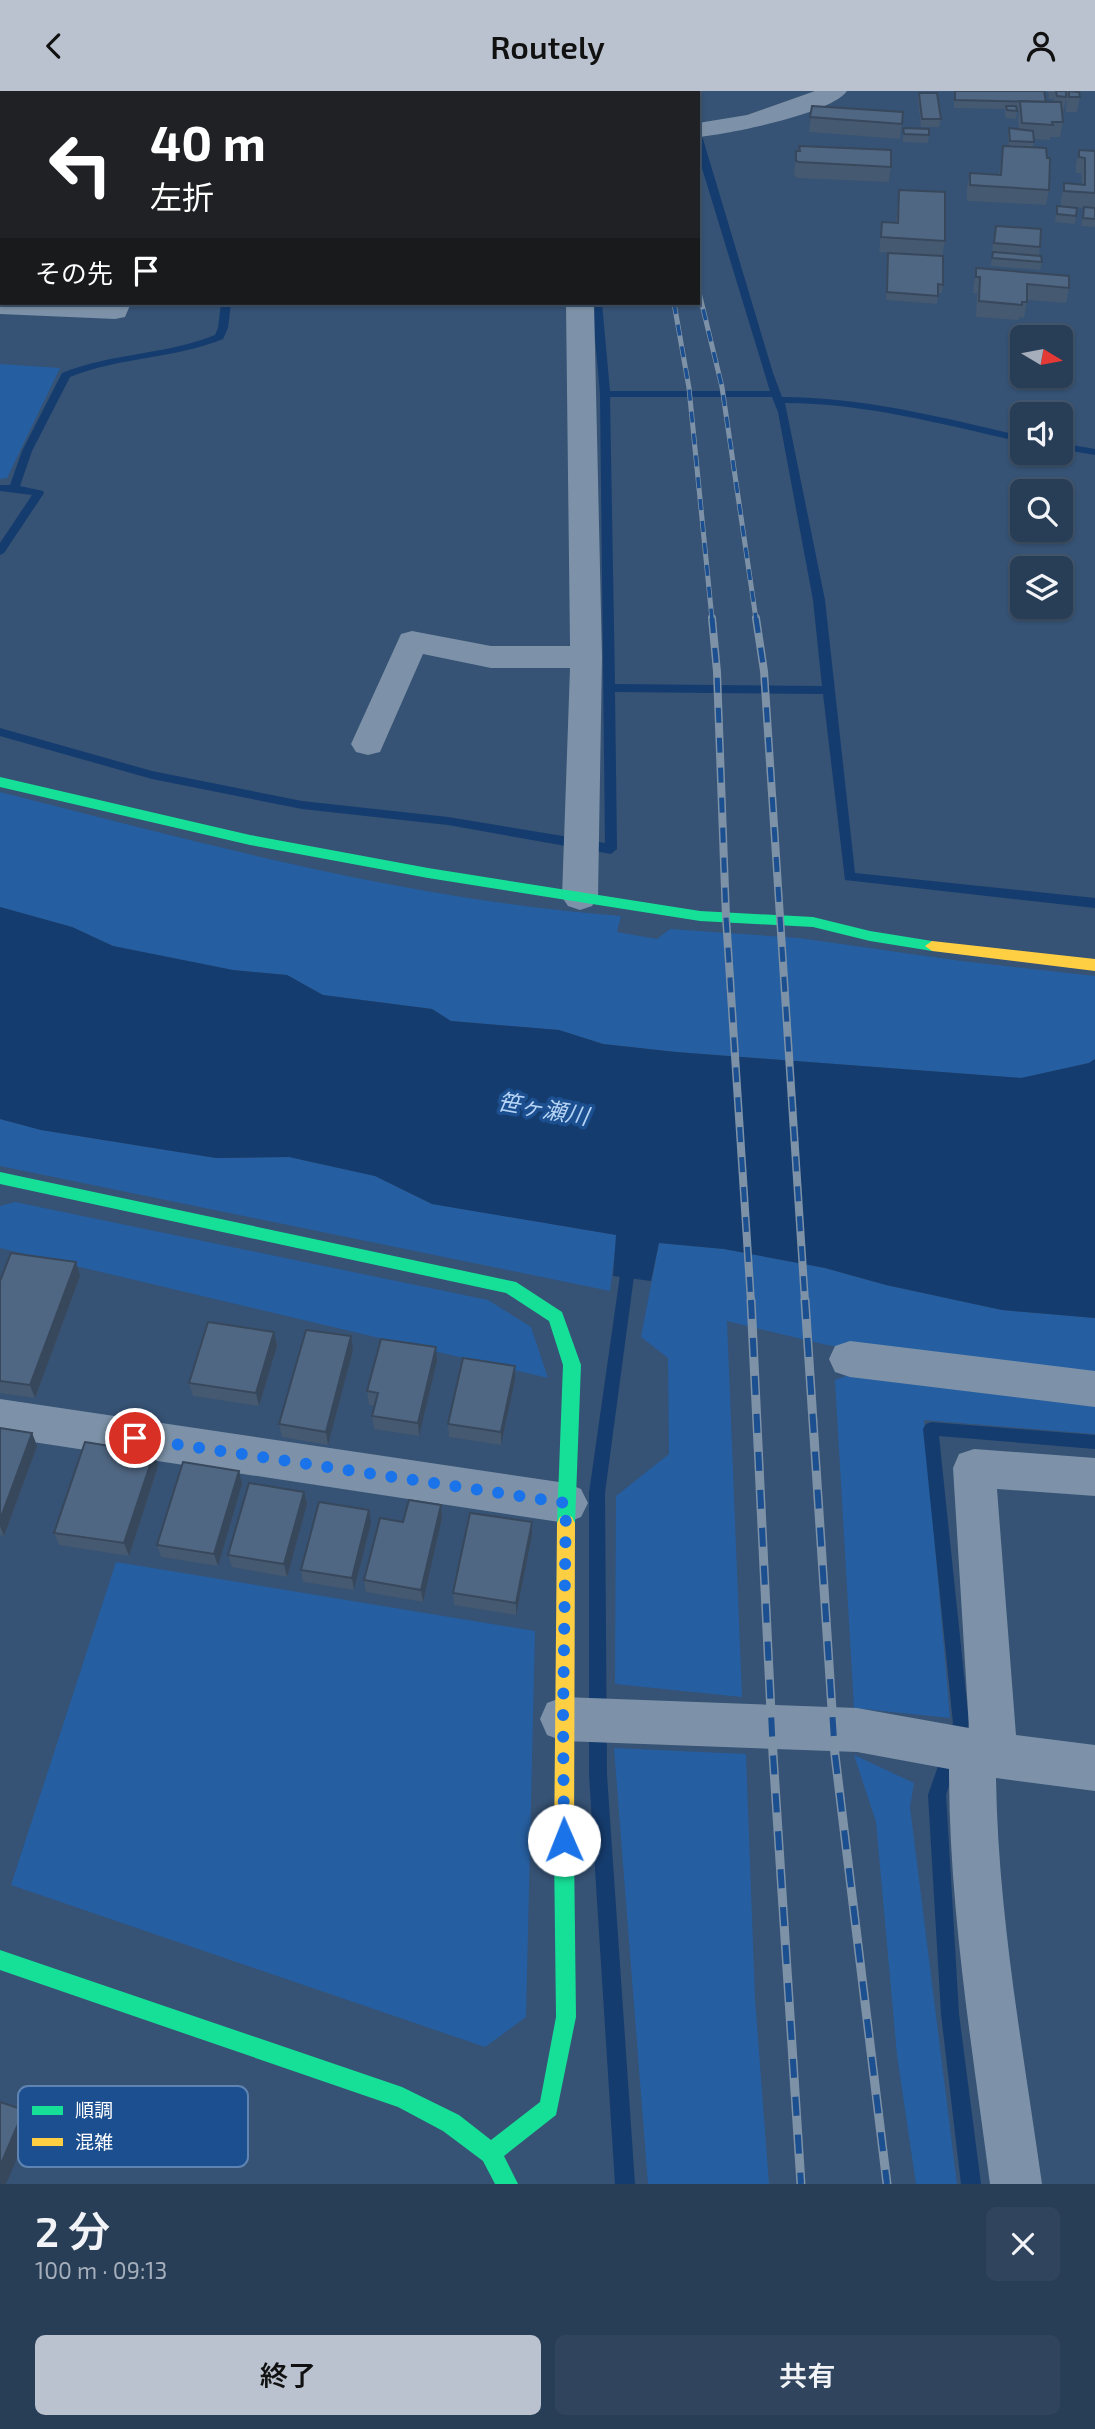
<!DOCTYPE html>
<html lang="ja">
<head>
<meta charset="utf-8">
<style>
	body { margin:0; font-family:"Exo 2","Noto Sans JP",sans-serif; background:#30455d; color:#f1f3f6; height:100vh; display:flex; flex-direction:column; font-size:26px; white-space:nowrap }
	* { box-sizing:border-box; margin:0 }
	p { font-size:23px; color:#a5aeba }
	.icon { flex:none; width:38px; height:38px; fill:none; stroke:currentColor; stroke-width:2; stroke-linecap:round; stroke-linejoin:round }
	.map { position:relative; height:2093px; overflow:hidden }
	.details { display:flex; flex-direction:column; background:#283e57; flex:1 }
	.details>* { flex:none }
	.banner { position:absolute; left:0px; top:0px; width:700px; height:214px; box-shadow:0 2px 5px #0004,0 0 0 2px #44576d; background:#202124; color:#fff; overflow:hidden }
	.needle { width:46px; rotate:100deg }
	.buttons { position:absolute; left:1010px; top:234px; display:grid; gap:14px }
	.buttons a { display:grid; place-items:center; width:63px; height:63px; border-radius:10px; background:#283e57; box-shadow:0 2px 5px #0004,0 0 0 2px #44576d; font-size:35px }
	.pin { position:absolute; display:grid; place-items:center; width:60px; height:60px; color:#fff; margin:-30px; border:4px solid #fff; border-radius:50%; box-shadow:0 2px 7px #0007 }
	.me { position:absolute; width:77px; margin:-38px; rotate:359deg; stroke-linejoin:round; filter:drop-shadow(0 0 5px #0008) }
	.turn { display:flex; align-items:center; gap:24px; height:147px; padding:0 35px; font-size:32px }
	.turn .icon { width:91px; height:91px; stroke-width:2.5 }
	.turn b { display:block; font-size:49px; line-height:60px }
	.then { display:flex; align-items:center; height:66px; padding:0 35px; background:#0003; gap:14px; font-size:26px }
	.round { display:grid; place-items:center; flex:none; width:74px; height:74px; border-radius:10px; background:#30455d }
	.headline { display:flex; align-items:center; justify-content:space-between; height:119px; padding:0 35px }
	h1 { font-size:42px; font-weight:600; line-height:52px }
	.action { display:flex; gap:14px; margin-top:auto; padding:14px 35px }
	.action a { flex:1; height:80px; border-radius:10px; background:#b9c2ce; color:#111; font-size:28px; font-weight:600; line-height:80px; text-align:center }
	.action a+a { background:#30455d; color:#f1f3f6 }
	header { display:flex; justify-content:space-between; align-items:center; height:91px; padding:0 35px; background:#b9c2ce; color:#111; font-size:32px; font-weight:600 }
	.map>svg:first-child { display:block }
</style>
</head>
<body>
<header><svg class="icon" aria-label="back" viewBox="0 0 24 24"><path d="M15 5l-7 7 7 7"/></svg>Routely<svg class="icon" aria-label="person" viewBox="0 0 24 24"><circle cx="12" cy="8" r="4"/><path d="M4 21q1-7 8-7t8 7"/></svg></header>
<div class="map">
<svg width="1095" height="2093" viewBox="0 0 1095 2093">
	<rect width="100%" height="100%" fill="#365274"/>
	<path fill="#265fa1" d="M0 273 60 277 7 387 0 388Z
		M0 701C204 753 410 809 621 825L617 841 657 848 670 838 799 847 961 870 1095 885V968L1089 972 1022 987 676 961 603 953 559 939 451 930 432 918 323 904 287 884 233 879 113 855 72 836 0 816Z
		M0 1028 41 1039 216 1067 289 1066 375 1085 432 1113 617 1144 610 1200 0 1075Z
		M15 1111 488 1209 531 1236 548 1287 0 1157V1115Z
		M659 1152 724 1158 825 1177 886 1194 1002 1219 1095 1227V1288L827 1254 727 1230 742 1606 615 1593 616 1405 669 1363 668 1267 641 1246Z
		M866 1278 1095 1308V1343L924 1329 950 1627 854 1617 835 1289Z
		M116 1471 535 1540 526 1926 485 1956 11 1794Z
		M614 1657 746 1663 755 1908 769 2093H648Z
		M854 1664 914 1692 910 1716 957 2093H916L897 1964 876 1731Z"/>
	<path fill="#153c6e" d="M0 816 72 836 113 855 233 879 287 884 323 904 432 918 451 930 559 939 603 953 676 961 1021 987 1089 972 1095 968V1227L1002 1219 886 1194 825 1177 724 1158 659 1152 651 1190 613 1185 616 1144 432 1113 375 1085 289 1066 216 1067 41 1039 0 1028Z"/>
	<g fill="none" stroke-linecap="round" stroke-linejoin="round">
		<path fill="#153c6e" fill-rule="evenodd" d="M591 0H599V2H591Z
			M674 0H682L683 2H674Z
			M698 45 703 48 773 282 782 306C863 306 944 327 1022 345V351C945 334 865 312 785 312L825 509 855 782 1095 807V817L845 789 823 603 615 601 617 758 611 763 448 734 302 718 152 688 0 645V637L152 680 302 710 448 726 605 752 600 303 592 212H602L610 300H770L698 64ZM610 306H772L778 321 813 509 822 595 615 593Z
			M221 212H231L228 237 223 248C174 268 119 266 70 286L32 360 20 395 43 400 44 402 4 462 0 464V452L32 404 0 400V394H10L22 360 62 282C111 262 166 264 215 244L218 237Z
			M1060 352 1095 358V364L1060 358Z
			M629 1164 634 1166 636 1170 605 1402 607 1684 635 2093H615L589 1684V1402L622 1170 624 1166Z
			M931 1331 1095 1344V1358L939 1345 969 1632 946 1704 959 1923 981 2093H961L941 1923 928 1704 953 1632 923 1338 926 1333Z"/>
		<path fill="#7d92a8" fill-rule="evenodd" d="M341 0H365L340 2Z
			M815 0H847C831 23 728 43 698 46V32L747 24Z
			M0 83H2V99H0Z
			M0 207 2 212H131L125 226 115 228 0 223Z
			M566 212H594L602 566 598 806 592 815 580 819 568 815 562 806 570 577H491L423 563 380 661 368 664 356 661 351 653 401 543 412 540 491 555H570Z
			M850 1250 1095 1280V1316L850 1286 835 1281 829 1268 835 1255Z
			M0 1308 566 1392 581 1398 588 1412 581 1426 566 1432 0 1346Z
			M974 1358 1095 1367V1405L997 1398 1016 1644 1095 1654V1700L996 1687C998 1823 1023 1958 1042 2093H990C972 1955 949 1818 949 1678L857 1661 563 1650 547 1644 540 1628 547 1612 563 1606 857 1617 969 1637 953 1377 959 1363Z"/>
		<path fill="#16e098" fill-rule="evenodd" d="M0 686 250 744 428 777 700 820 813 826 870 840 932 850 939 855 932 860 870 850 813 836 700 830 428 787 250 754 0 696Z
			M0 1081 516 1191 562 1221 581 1274 575 1432 572 1438 566 1440 560 1438 557 1432 563 1274 549 1230 506 1202 0 1093Z
			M564 1749 571 1752 574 1759 576 1926 556 2024 504 2065 518 2093H495L483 2070 443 2040 398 2016 0 1879V1859L402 1996 459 2024 491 2049 540 2011 556 1926 554 1759 557 1752Z"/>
		<path fill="#ffcf43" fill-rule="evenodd" d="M932 850 1095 868V880L932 860 925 855Z
			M566 1424 572 1426 575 1432 574 1759 571 1766 564 1769 557 1766 554 1759 557 1432 560 1426Z"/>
		<defs>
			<path id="rail-far2" d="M698 197 722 296 756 528
				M674 212 689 297 712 528"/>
			<path id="rail-far1" d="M712 527 717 581 726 826 751 1211
				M756 527 764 580 805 1211"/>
			<path id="rail" d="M751 1209 773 1663 801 2093
				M805 1209 835 1664 887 2093"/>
		</defs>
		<use href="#rail-far2" stroke="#7e92a7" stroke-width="5"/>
		<use href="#rail-far1" stroke="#7e92a7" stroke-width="8"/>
		<use href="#rail" stroke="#7e92a7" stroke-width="9"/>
		<use href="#rail-far2" stroke="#1b4f8f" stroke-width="3.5" stroke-dasharray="11" stroke-linecap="butt"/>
		<use href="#rail-far1" stroke="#1b4f8f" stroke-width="5" stroke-dasharray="15" stroke-linecap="butt"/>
		<use href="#rail" stroke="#1b4f8f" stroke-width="6" stroke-dasharray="19" stroke-linecap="butt"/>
	</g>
	<path fill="#455971" d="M953 0H1044L1046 11H1053L1054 8H1049L1048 0H1075L1080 6 1077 21H1066V15L1067 9H1066L1063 21H1062L1063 31 1060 46H1050V49L1034 48 1033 57 1049 99 1046 114 967 110V97L970 82 999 83 1003 55H1009L1008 45 1009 37 1019 38 1018 26 1019 19H1017L1016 28 1006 27 1005 23V18L954 17V0Z
		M919 2 941 28 939 36H921L918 10Z
		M812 15 902 33 900 48 809 41Z
		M903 37 929 44 928 52 903 51Z
		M1079 59 1095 60V136L1081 135 1084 117 1061 115V108L1064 92 1082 94 1081 82H1076V74Z
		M796 60 891 76 889 91 798 87 794 85Z
		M899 99 945 150 942 165 943 194 942 202H938L937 213 886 209 888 162 930 165 879 161 882 131 896 132Z
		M1057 115 1076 125 1075 133 1055 131Z
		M996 135 1040 156 1039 164 1042 171 1040 179 991 175 993 150Z
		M976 177 1069 197 1066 212 1027 209 1024 227 1019 226V229L976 226 977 202H973Z
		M80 1185 35 1307 0 1302V1190Z
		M274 1241 277 1255 259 1315 193 1305 189 1292Z
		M353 1259 328 1354 282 1346 279 1333Z
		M437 1270 419 1345 374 1338 372 1325 375 1315 369 1314 367 1300Z
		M515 1289 501 1354 449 1346 448 1333Z
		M0 1337 32 1342 37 1355 4 1445 0 1444Z
		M154 1362 158 1375 129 1465 59 1454 54 1442Z
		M239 1380 242 1393 218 1475 161 1466 157 1454Z
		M304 1401 307 1413 287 1486 232 1476 228 1464Z
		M441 1414 442 1427 423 1511 366 1501 364 1489 403 1431Z
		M532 1431V1444L516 1524 454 1514 453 1502Z
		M371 1432 354 1499 303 1491 301 1479Z"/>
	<path fill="#38485c" d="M2 39V61L0 64V42Z
		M76 1171 80 1185 35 1307 30 1294Z
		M274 1241 277 1255 259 1315 256 1302Z
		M351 1245 353 1259 328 1354 326 1341Z
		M436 1256 437 1270 419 1345 418 1332Z
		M515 1275V1289L501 1354V1341Z
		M32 1342 37 1355 4 1445 0 1435V1429Z
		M154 1362 158 1375 129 1465 124 1452Z
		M239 1380 242 1393 218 1475 214 1463Z
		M304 1401 307 1413 287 1486 284 1473Z
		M441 1414 442 1427 423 1511 421 1499Z
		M369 1419 371 1432 354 1499 352 1487Z
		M532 1431V1444L516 1524V1512Z
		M24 2019 33 2030 6 2093H0V2075Z"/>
	<path fill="#506783" stroke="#38485c" stroke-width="2" d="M45 0H97L96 2H44Z
		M274 0H312L311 2H274Z
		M363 0H401L400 2H362Z
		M421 0H482L483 2H422Z
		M489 0H590L591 2H490Z
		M955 0H1044L1046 11 955 9Z
		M1056 0H1066V6L1057 5Z
		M1069 0 1079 1 1080 6H1069Z
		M919 2H937L941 28H922Z
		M1020 10 1061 11 1063 31H1052L1053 34 1022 32Z
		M812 15 903 21 902 33 810 26Z
		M1006 15H1016L1017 20 1007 19Z
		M0 27H2V39L0 42Z
		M903 37 929 38V44L904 43Z
		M1009 37 1033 40 1034 51 1010 50Z
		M799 55 891 59V76L799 71 796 70V60H800Z
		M1003 55 1046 57 1047 67H1050L1049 99 970 94V82L1001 84Z
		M1079 59 1095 60V102L1064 100V92L1085 94V67L1079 66Z
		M899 99 945 101V150L881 146 882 131 898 132Z
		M1057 115 1077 117 1076 125 1057 123Z
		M1084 116 1095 117V128L1083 127Z
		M996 135 1041 138 1040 156 994 152Z
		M993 161 1041 165 1042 171 992 167Z
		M888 162 943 165V194L938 193V205L887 201Z
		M976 177 1069 185V197L1027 193V211H1022V214L979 210 980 186H976Z
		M11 1162 76 1171 30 1294 0 1290V1190Z
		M208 1231 274 1241 256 1302 189 1292Z
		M306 1239 351 1245 326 1341 279 1333Z
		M381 1248 436 1256 418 1332 372 1325 378 1302 367 1300Z
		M463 1267 515 1275 501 1341 448 1333Z
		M0 1337 32 1342 0 1429Z
		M85 1351 154 1362 124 1452 54 1442Z
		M183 1371 239 1380 214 1463 157 1454Z
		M249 1392 304 1401 284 1473 228 1464Z
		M409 1409 441 1414 421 1499 364 1489 380 1427 403 1431Z
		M319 1411 369 1419 352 1487 301 1479Z
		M470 1422 532 1431 516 1512 453 1502Z
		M0 2011 24 2019 0 2075Z"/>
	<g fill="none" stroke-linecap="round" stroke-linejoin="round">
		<path stroke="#1a73e8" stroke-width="12" stroke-dasharray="0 21.6" d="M135 1347 566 1412 563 1628 564 1749"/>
	</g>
	<g text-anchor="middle" stroke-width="7" stroke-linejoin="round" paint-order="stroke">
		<g font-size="23" font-style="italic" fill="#b5d3f5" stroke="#1b4f8f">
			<text transform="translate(543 1018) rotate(10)" y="8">笹ヶ瀬川</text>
		</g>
	</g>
	<rect x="18" y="1995" width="230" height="81" rx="10" fill="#1b4f8f" stroke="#5f84b1" stroke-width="2"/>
	<rect x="32" y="2015" width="31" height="9" fill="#16e098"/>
	<rect x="32" y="2047" width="31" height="8" fill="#ffcf43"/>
	<g font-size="19" fill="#fff">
		<text x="75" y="2026">順調</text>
		<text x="75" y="2058">混雑</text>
	</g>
</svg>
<div class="buttons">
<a><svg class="needle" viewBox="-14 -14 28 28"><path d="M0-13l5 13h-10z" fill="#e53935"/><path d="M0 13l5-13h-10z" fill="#a5aeba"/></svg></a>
<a><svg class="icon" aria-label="sound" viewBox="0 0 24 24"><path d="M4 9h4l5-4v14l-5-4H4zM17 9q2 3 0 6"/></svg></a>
<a><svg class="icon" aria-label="search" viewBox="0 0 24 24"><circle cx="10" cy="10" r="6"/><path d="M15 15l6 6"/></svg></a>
<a><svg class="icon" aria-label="layers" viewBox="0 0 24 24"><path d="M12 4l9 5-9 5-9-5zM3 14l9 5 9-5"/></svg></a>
</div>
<div class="pin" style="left:135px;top:1347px;background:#d93025"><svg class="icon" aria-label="arrive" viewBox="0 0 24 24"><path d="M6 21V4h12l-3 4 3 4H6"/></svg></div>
<svg class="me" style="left:564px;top:1749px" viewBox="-20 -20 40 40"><circle r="19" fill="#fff"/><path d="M0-13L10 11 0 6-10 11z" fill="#1a73e8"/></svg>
<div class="banner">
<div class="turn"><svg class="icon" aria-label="left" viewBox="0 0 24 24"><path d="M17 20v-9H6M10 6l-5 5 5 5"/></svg><div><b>40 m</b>左折</div></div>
<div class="then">その先<svg class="icon" aria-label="arrive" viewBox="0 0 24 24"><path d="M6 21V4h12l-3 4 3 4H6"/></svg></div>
</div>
</div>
<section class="details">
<div class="headline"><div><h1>2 分</h1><p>100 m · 09:13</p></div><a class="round"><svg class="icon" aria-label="close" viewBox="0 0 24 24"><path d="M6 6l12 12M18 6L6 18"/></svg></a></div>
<div class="action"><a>終了</a><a>共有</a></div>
</section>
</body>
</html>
